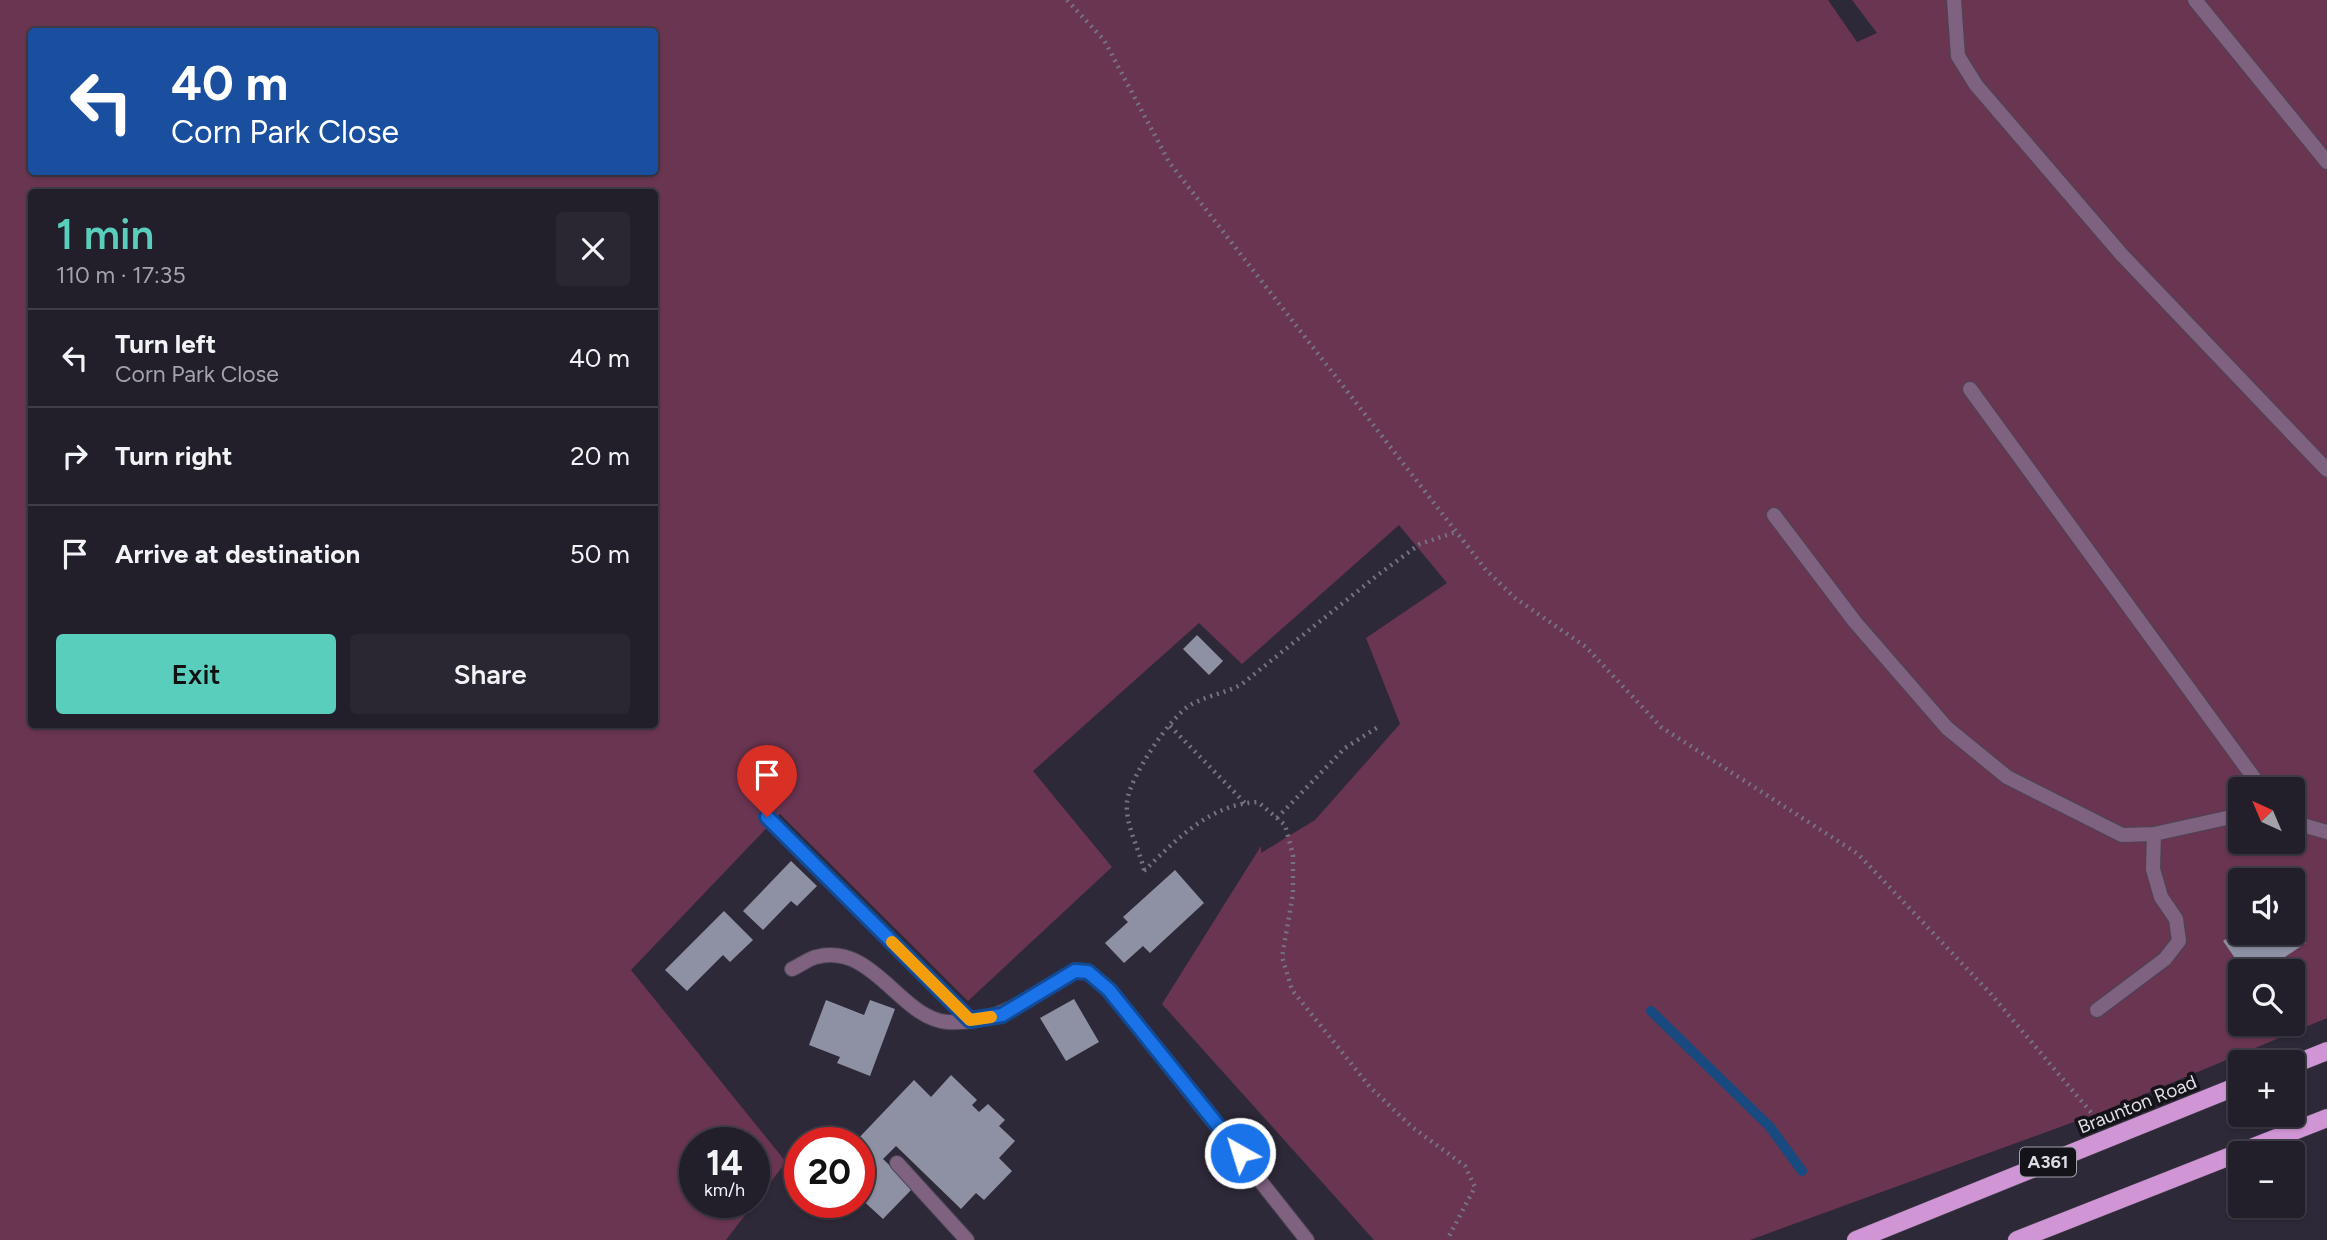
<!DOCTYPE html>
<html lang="en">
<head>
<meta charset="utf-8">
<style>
	body { margin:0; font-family:Figtree,sans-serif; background:#2a2732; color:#f1f3f6; height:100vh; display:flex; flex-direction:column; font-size:26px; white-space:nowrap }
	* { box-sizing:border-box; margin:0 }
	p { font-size:23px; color:#a2a2a8 }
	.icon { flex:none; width:38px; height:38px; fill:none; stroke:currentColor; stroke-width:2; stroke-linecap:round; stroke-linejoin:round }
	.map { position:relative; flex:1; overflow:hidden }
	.panel { position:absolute; left:28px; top:189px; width:630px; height:539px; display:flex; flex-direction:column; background:#221f2a; border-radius:7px; box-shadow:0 2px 5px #0004,0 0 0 2px #3f3d47 }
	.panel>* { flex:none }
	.top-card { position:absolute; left:28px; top:28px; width:630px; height:147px; border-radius:7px; box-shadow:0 2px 5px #0004,0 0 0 2px #3f3d47; background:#1a4fa0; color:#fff; overflow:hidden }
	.needle { width:46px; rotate:316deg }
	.controls { position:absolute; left:2228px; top:777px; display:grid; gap:14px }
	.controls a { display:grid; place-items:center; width:77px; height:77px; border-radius:7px; background:#221f2a; box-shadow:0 2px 5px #0004,0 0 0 2px #3f3d47; font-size:35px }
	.speed { position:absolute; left:679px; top:1127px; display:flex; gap:14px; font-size:35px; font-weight:700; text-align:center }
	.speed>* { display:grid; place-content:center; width:91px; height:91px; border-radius:50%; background:#221f2a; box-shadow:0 2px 5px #0004,0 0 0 2px #3f3d47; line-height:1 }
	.speed small { font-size:18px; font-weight:400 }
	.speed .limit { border:10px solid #d22; background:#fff; color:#111 }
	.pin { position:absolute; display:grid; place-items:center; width:60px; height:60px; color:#fff; margin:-72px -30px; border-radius:50% 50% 50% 0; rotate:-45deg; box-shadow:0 0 7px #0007 }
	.pin .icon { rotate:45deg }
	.me { position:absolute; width:77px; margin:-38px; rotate:321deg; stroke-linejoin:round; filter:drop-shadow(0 0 5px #0008) }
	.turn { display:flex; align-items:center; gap:24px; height:147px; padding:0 28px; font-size:32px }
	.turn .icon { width:91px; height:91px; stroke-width:2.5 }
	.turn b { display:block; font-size:49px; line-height:60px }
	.round { display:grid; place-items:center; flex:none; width:74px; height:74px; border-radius:7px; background:#2a2732 }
	.head { display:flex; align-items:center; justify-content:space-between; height:119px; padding:0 28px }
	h1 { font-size:42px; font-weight:600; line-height:52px; color:#5acebd }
	.primary-button { display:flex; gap:14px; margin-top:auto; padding:14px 28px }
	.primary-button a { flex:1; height:80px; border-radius:7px; background:#5acebd; color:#111; font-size:28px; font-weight:600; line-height:80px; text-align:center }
	.primary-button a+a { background:#2a2732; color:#f1f3f6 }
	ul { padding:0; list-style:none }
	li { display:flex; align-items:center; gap:21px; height:98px; padding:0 28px; border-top:2px solid #3f3d47 }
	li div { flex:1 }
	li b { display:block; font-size:26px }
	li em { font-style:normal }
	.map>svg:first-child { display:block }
</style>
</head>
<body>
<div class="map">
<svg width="2327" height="1240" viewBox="0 0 2327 1240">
	<rect width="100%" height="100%" fill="#2e2938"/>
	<path fill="#6a3551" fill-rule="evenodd" d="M0 0H1828L1857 42 1877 33 1852 0H2327V1018L2104 1111 1750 1240H1374L1162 1004 1261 846V853L1315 820 1400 724 1366 638 1447 583 1399 525 1242 664 1199 623 1033 771 1112 867 968 1001 780 814 631 970 786 1162 726 1240H0ZM32 32H654V172H32ZM32 192H654V724H32ZM2240 789H2292V842H2240ZM2240 880H2292V933H2240ZM2240 971H2292V1024H2240ZM695 1143H754V1202H695Z"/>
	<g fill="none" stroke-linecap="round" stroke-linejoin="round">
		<path stroke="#194a7f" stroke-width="10" d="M1651 1011 1770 1127 1802 1171"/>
	</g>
	<path fill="#8d91a3" d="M1197 635 1223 661 1209 675 1183 649Z
		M791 861 817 886 797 906 791 901 763 930 743 911Z
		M1175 870 1204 903 1150 953 1143 946 1124 963 1105 943 1128 922 1123 917Z
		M724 911 753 940 730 962 723 955 687 991 665 970Z
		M2292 923 2306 943 2264 971H2244L2223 941 2240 930V933H2292Z
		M1074 999 1099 1042 1066 1061 1040 1018Z
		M826 1000 864 1015 870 1000 895 1009 870 1076 837 1063 840 1057 809 1045Z
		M951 1075 977 1100 972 1105 979 1112 988 1104 1005 1120 999 1126 1015 1141 999 1158 1012 1171 984 1200 976 1193 961 1209 896 1146 883 1159 913 1188 883 1219 859 1197V1143H854L914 1080 931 1097Z"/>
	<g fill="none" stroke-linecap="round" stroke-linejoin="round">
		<defs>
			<path id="lane" d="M1954 0 1958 56 1976 85 2122 255 2327 470
				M2195 0 2327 162
				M1970 389 2262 789
				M1774 515 1855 622 1947 728 2007 777 2122 835 2154 834 2240 815
				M767 817 970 1020
				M2292 822 2327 832
				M792 969C799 966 808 959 816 957 873 942 900 1018 947 1022 996 1026 1034 994 1075 971L1088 972 1109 990 1307 1240
				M2097 1010 2165 959 2179 941 2176 919 2161 897 2153 869 2154 834
				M897 1163 967 1240"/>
			<path id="primary" d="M2292 1065 2327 1051
				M1856 1240 2240 1085
				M2017 1240 2327 1118"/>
		</defs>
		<use href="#lane" stroke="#4a4554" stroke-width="16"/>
		<use href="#primary" stroke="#4a4554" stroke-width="19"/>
		<path stroke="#76727f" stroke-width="4.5" stroke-dasharray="2 5" stroke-linecap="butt" d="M1067 0 1104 40 1169 162 1486 570 1515 598 1586 647 1661 727 1858 854 1990 993 2094 1116
			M1170 726 1245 803
			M1277 818 1345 748 1378 727
			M1144 870C1139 848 1125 825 1127 802 1129 778 1171 715 1192 704 1209 695 1226 693 1242 684L1379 574 1420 544 1456 532
			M1144 871C1177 839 1210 804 1258 802L1285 825 1293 855V894L1282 957 1292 990 1370 1087 1412 1127 1465 1166 1475 1187 1447 1240"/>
		<use href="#lane" stroke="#7e6280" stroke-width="14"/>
		<use href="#primary" stroke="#d095d5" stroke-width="18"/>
	</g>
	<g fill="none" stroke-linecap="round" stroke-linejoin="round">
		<defs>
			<path id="route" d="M767 817 970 1020 1002 1015 1075 971 1088 972 1109 990 1240 1153"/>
		</defs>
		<use href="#route" stroke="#114b97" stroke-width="18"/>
		<use href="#route" stroke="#1a73e8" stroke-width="12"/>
		<path stroke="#f59e0b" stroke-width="12" d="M892 942 970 1020 991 1017"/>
	</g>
	<g text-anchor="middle" stroke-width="7" stroke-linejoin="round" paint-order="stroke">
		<rect fill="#15131a" stroke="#a29fa8" stroke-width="2" x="2020" y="1147.5" width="56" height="29" rx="5"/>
		<g font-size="18" font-weight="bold" fill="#dedbe5">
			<text x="2048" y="1168">A361</text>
		</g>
		<g font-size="19" fill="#dedbe5" stroke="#15131a">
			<text transform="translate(2137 1104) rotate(-22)" y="7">Braunton Road</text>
		</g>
	</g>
</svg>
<div class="controls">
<a><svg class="needle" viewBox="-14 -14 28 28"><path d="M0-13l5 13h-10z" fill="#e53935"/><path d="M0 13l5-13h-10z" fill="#a2a2a8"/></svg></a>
<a><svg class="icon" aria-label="sound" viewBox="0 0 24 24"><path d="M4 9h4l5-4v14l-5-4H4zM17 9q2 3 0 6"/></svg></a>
<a><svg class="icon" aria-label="search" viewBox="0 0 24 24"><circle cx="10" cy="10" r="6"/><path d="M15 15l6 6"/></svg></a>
<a>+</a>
<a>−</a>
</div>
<div class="speed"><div>14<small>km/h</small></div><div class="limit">20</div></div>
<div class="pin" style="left:767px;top:817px;background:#d93025"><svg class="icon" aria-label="arrive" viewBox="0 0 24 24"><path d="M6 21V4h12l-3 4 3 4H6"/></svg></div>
<svg class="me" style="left:1240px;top:1153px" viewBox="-20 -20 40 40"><circle r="17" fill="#1a73e8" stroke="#fff" stroke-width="3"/><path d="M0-11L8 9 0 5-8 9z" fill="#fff"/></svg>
<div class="top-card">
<div class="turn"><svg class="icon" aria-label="left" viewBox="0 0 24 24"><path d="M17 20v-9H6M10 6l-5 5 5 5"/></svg><div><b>40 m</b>Corn Park Close</div></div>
</div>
<section class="panel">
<div class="head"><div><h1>1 min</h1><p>110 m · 17:35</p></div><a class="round"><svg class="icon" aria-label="close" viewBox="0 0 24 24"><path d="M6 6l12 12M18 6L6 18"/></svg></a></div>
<ul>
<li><svg class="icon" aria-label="left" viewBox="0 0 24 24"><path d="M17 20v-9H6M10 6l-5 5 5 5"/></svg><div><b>Turn left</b><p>Corn Park Close</p></div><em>40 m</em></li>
<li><svg class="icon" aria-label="right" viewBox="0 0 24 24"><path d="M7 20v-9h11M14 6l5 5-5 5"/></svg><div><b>Turn right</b></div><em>20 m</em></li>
<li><svg class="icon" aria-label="arrive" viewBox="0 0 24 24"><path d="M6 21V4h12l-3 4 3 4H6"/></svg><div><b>Arrive at destination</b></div><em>50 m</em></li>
</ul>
<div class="primary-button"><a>Exit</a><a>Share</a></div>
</section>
</div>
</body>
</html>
